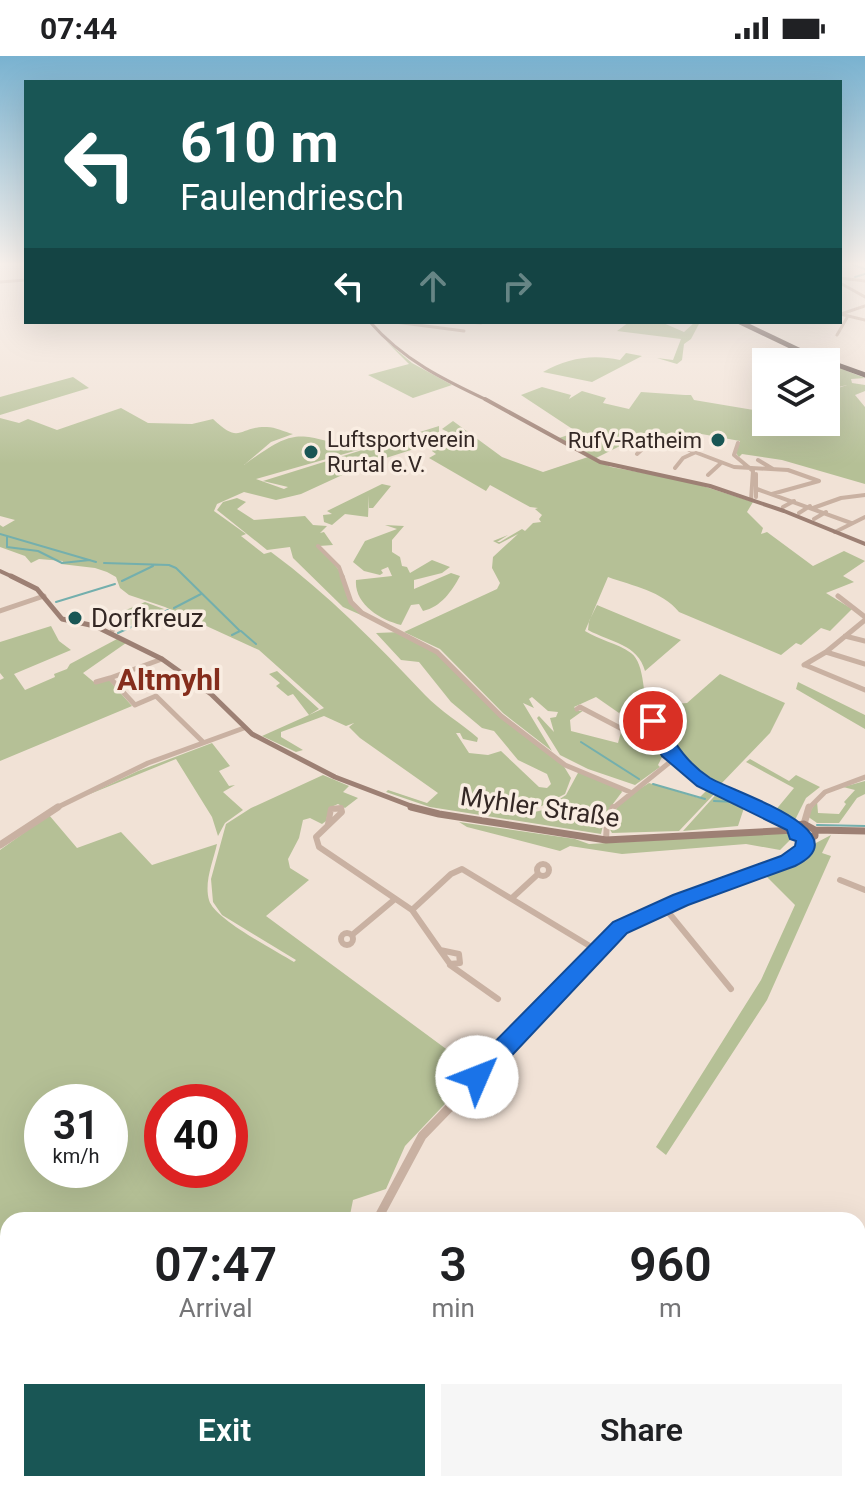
<!DOCTYPE html>
<html lang="en">
<head>
<meta charset="utf-8">
<style>
	body { margin:0; font-family:Roboto,sans-serif; background:#f6f6f6; color:#202124; height:100vh; display:flex; flex-direction:column; font-size:30px; white-space:nowrap }
	* { box-sizing:border-box; margin:0 }
	p { font-size:26px; color:#757577 }
	.icon { flex:none; width:44px; height:44px; fill:none; stroke:currentColor; stroke-width:2; stroke-linecap:round; stroke-linejoin:round }
	.map { position:relative; flex:1; overflow:hidden }
	.details { position:absolute; left:0px; top:1156px; width:866px; height:280px; display:flex; flex-direction:column; background:#fff; border-radius:24px 24px 0 0; box-shadow:0 8px 32px #0002 }
	.details>* { flex:none }
	.banner { position:absolute; left:24px; top:24px; width:818px; height:244px; border-radius:0px; box-shadow:0 8px 32px #0002; background:#195655; color:#fff; overflow:hidden }
	.controls { position:absolute; left:752px; top:292px; display:grid; gap:16px }
	.controls a { display:grid; place-items:center; width:88px; height:88px; border-radius:0px; background:#fff; box-shadow:0 8px 32px #0002; font-size:40px }
	.speed { position:absolute; left:24px; top:1028px; display:flex; gap:16px; font-size:40px; font-weight:700; text-align:center }
	.speed>* { display:grid; place-content:center; width:104px; height:104px; border-radius:50%; background:#fff; box-shadow:0 8px 32px #0002; line-height:1 }
	.speed small { font-size:20px; font-weight:400 }
	.speed .limit { border:12px solid #d22; background:#fff; color:#111 }
	.pin { position:absolute; display:grid; place-items:center; width:68px; height:68px; color:#fff; margin:-34px; border:4px solid #fff; border-radius:50%; box-shadow:0 2px 8px #0007 }
	.me { position:absolute; width:88px; margin:-44px; rotate:46deg; stroke-linejoin:round; filter:drop-shadow(0 0 6px #0008) }
	.turn { display:flex; align-items:center; gap:28px; height:168px; padding:0 24px; font-size:36px }
	.turn .icon { width:104px; height:104px; stroke-width:2.5 }
	.turn b { display:block; font-size:56px; line-height:68px }
	.lanes { display:flex; align-items:center; height:76px; padding:0 24px; background:#0003; justify-content:center; gap:40px; direction:ltr }
	.lanes .off { opacity:.35 }
	.eta { display:flex; justify-content:space-evenly; align-items:center; height:136px; text-align:center }
	.eta b { font-size:48px; font-weight:600; line-height:56px }
	.action { display:flex; gap:16px; margin-top:auto; padding:16px 24px }
	.action a { flex:1; height:92px; border-radius:0px; background:#195655; color:#fff; font-size:32px; font-weight:600; line-height:92px; text-align:center }
	.action a+a { background:#f6f6f6; color:#202124 }
	.status { display:flex; justify-content:space-between; align-items:center; height:56px; padding:0 40px; background:#fff; direction:ltr }
	.status svg { height:22px; fill:currentColor }
	.map>svg:first-child { display:block }
</style>
</head>
<body>
<div class="status"><b>07:44</b><svg viewBox="0 0 49 12"><path d="M0 12V9h3v3zM5 12V6h3v6zM10 12V3h3v9zM15 12V0h3v12zM26 1h20v11H26zM47 4h2v5h-2z"/></svg></div>
<div class="map">
<svg width="865" height="1436" viewBox="0 0 865 1436">
	<rect width="100%" height="100%" fill="#f1e2d6"/>
	<path fill="#b5c096" fill-rule="evenodd" d="M629 266H661L684 276 695 266H700L691 283 684 288 682 304 677 308 657 302 673 304 681 283 617 275Z
		M386 285 412 307 452 329 413 342 368 319 409 308Z
		M626 297 642 300 592 326 543 316C568 302 592 298 620 304Z
		M826 307 865 322 851 323 852 327 865 329V335L855 339 865 351V428L782 404 742 398 739 401 736 397 740 385 696 377 689 384 700 388 648 376 596 402 559 382 577 376 521 339 542 331 571 339 569 343 582 335 606 342 603 347 629 353 641 336 685 339H691L694 344 766 356V366H826V336L847 329 826 334Z
		M73 321 89 332 0 359V341Z
		M121 352 148 367 192 368 213 363C241 390 238 370 267 371 275 371 285 376 293 378L271 386 244 409C297 370 297 377 358 394L256 423 284 433 288 431 263 425 439 370V383L442 376H448L442 373 453 365 502 401 543 416 588 401 611 411 687 425 753 446 747 456 763 472 761 478 767 476 813 510 844 495 865 505 843 520 854 526 826 537 852 553 830 575 821 572 801 589 796 587 781 599 679 556C662 535 633 530 608 521L585 575C599 584 617 587 631 597 646 608 642 643 650 662L625 649 619 657 596 641 574 651 578 655 584 654 570 664 571 675 618 687 621 676 663 699 658 709 660 711 635 729 588 713 560 699 537 662 539 660 554 676 550 662 556 661 558 656 548 655 532 641 529 643 534 652 523 647 552 695 503 657 440 593 404 576 497 533 500 527 492 512 493 501 518 478 499 488 493 485 508 479 497 486H500L522 473 525 475 533 467 541 466 539 463 542 459 535 453 538 452 530 451 490 429 486 435 429 402 436 398 432 395 436 386 364 409 301 438 276 444 244 436 217 448 214 455 246 478 241 480 264 498 271 496C328 538 377 588 425 639 440 655 461 667 478 682L477 686 463 683 460 677H456L469 697 488 699 501 695 539 731 547 732 551 728 547 718 518 704 494 675 482 672 451 646 419 606 401 604 376 577 401 576 432 591 486 645 560 704 571 722 565 738 526 758 543 754 566 739 579 715 619 730 622 736 606 757 601 778 430 751 386 736 388 734 427 747 438 737 360 682 349 671 354 667 346 670 324 660 281 676V681L303 694 296 696 262 680 309 659 293 638 288 640 276 630 280 627 269 618 277 615 319 653 309 659 324 652 259 594 165 551 129 539 120 532 116 521 107 516 95 512 61 508 63 505 39 503 31 507 25 500 0 491V469L3 471 15 464 0 460V362L19 367 28 363 57 374Z
		M382 428 391 430 373 452H369V439L368 461 345 458 332 469 324 466 323 459 332 458 327 455Z
		M237 442 246 446 237 453 254 464 305 460 313 469 327 470 320 477 324 476 333 489 319 490 339 514 347 540 361 559 343 551 293 502 290 491 267 494 217 454 223 446Z
		M385 469 404 470 392 484V496L400 501 402 510 407 511 410 517 432 504 450 511 442 517 414 524V533L451 517 460 520C452 535 441 551 423 555L419 548 411 549 401 569C380 564 354 548 356 524L392 520 388 511 381 514 383 517 380 519 364 515 353 506 365 485 397 473Z
		M145 546 164 553 127 571 119 568 114 559Z
		M597 549 681 584 645 615C638 588 610 586 588 574L589 565Z
		M51 570 59 585 71 594 14 618 25 634 55 621 54 618 67 613 70 608 117 583 126 587 83 617 95 627 108 623 132 650 0 705V624L4 622 0 617V586Z
		M720 618 785 647 770 677 719 730C685 718 661 682 649 650L687 647Z
		M798 626 865 659V673L796 633Z
		M212 687 230 710 219 715 229 730 235 729 223 736 243 754 225 767 218 780 212 761 176 703 85 740 138 715Z
		M750 703 789 725 796 719 820 731 806 742 795 764 774 756 794 732 746 706Z
		M323 719 349 730 343 736 358 742 345 752 338 748 329 752 326 765 322 768 310 762 303 764 299 782 288 803 290 812 309 824 266 860 476 1015 405 1090 386 1133 353 1144 349 1164H8V1412L0 1417V794L49 759 77 792 121 776 152 809 217 788C213 806 204 826 209 844 214 863 275 894 294 906L296 904 222 859 213 846 211 823 226 768 251 752ZM42 1046H110V1114H42ZM162 1046H230V1114H162Z
		M865 725V738L857 742 839 767H817L807 760 817 745 818 757 839 758 846 748 844 746 855 734 843 731Z
		M649 727 699 742 710 731 718 734 679 775 612 777 609 772C612 748 630 739 649 727Z
		M720 734 746 746 738 770 683 775Z
		M459 766 575 783 589 788 764 778 788 777 793 781 780 794 746 788 622 798 570 790 560 795 467 771Z
		M831 779 822 797 831 800 767 944 666 1099 656 1091 761 924 795 849 764 818 803 802 814 788Z
		M652 1428H723L716 1436H645Z"/>
	<g fill="none" stroke-linecap="round" stroke-linejoin="round">
		<path stroke="#74afad" stroke-width="2" d="M849 207 865 213
			M855 221 865 218
			M0 478 96 506
			M7 480V491L38 495 62 507 90 504
			M104 507 169 509 176 512 240 575 232 579
			M122 525 153 510
			M56 546 115 528
			M174 552 201 538
			M241 575 256 588
			M118 577 168 554
			M581 686 639 723
			M653 728 705 743
			M714 745 737 746
			M775 755 792 763
			M817 769 865 770"/>
		<path stroke="#c9b1a2" stroke-width="3" d="M840 227 865 241
			M840 258 865 264
			M841 258 865 250
			M395 266 464 275
			M469 266 481 267
			M837 279 848 260"/>
		<path stroke="#c9b1a2" stroke-width="4" d="M738 387 734 399 753 415 751 444
			M637 398 647 389 671 387 734 411 788 414 819 425 772 438
			M758 404 773 413
			M675 412 683 402 696 396
			M756 418V441
			M708 419 720 408
			M757 433 851 467
			M783 451 794 445
			M813 452 841 442 865 439
			M799 457 810 450
			M814 463 826 456
			M835 476 865 461
			M318 490 339 511 343 522"/>
		<path stroke="#c9b1a2" stroke-width="5" d="M342 520 351 546 362 557 437 596 501 660 565 709 630 736
			M838 540 865 561
			M0 555 44 540
			M95 570 112 564 114 571 111 577
			M845 580 865 585
			M826 596 865 608
			M162 603 110 622 135 649 156 640 203 686
			M804 609 826 596 865 564
			M805 609 865 634
			M96 626 110 622
			M577 653 580 651 670 698
			M650 656C674 708 705 729 756 753
			M335 753H341
			M612 753 675 702"/>
		<path stroke="#c9b1a2" stroke-width="6" d="M751 751 796 771
			M328 768 331 753 341 752 342 756 316 781 319 791 412 854
			M606 784 607 765 613 751
			M537 814a6 6 0 1 1 12 0a6 6 0 1 1-12 0Z
			M840 824 865 834
			M512 842 537 819
			M664 851 731 933
			M341 883a6 6 0 1 1 12 0a6 6 0 1 1-12 0Z
			M352 879 395 843
			M440 894 459 898 460 907 450 908Z
			M440 894 412 854 451 818 462 813 598 895
			M450 909 498 943"/>
		<path stroke="#c9b1a2" stroke-width="3" d="M840 222 865 225
			M0 226 26 224"/>
		<path stroke="#c9b1a2" stroke-width="5" d="M54 753 148 707 244 672
			M808 753 825 736 865 721"/>
		<path stroke="#c9b1a2" stroke-width="7" d="M804 768 809 751
			M0 789 58 751
			M450 1051 620 871 681 844 788 805 803 795 805 782"/>
		<path stroke="#c9b1a2" stroke-width="9" d="M377 1164 422 1080 452 1049
			M51 1436 61 1428"/>
		<path stroke="#9d8074" stroke-width="3" d="M370 266C403 304 444 324 489 345"/>
		<path stroke="#9d8074" stroke-width="4" d="M485 343 600 406 710 430 784 455 865 488
			M0 515 15 522"/>
		<path stroke="#9d8074" stroke-width="5" d="M11 520 37 533 62 563 95 570 162 603 211 638 252 678 335 721 419 753"/>
		<path stroke="#9d8074" stroke-width="7" d="M411 751 439 758 606 784 795 774
			M795 774 807 782 815 780V774
			M795 774 797 769 804 768 815 774
			M815 774 865 775"/>
		<path stroke="#55413b" stroke-width="5" d="M740 266 807 298 865 319"/>
	</g>
	<linearGradient id="sky" x2="0" y2="1"><stop stop-color="#79b2d0"/><stop offset="0.51" stop-color="#f9f2ed"/><stop offset="1" stop-color="#f9f2ed" stop-opacity="0"/></linearGradient>
	<rect width="865" height="408" fill="url(#sky)"/>
	<path fill="#1a73e8" stroke="#114b97" stroke-width="2" d="M653 660 659 661C674 685 685 706 710 722 733 736 864 776 795 810L688 849 627 877 485 1028 477 1031 468 1028 465 1021 468 1013 613 866 673 839 781 800 795 790 796 785 790 783 787 774 697 730 662 700 644 665Z"/>
	<g fill="#195655" stroke="#f9ede2" stroke-width="3">
		<circle cx="718" cy="384" r="8"/>
		<circle cx="311" cy="396" r="8"/>
		<circle cx="75" cy="562" r="8"/>
	</g>
	<g text-anchor="middle" stroke-width="7" stroke-linejoin="round" paint-order="stroke">
		<g font-size="22" fill="#342825" stroke="#f9ede2" text-anchor="start">
			<text x="327" y="391">Luftsportverein<tspan x="327" dy="25">Rurtal e.V.</tspan></text>
			<text x="702" y="392" text-anchor="end">RufV-Ratheim</text>
		</g>
		<g font-size="26" fill="#342825" stroke="#f9ede2" text-anchor="start">
			<text x="91" y="571">Dorfkreuz</text>
		</g>
		<g font-size="26" fill="#342825" stroke="#f9ede2">
			<text transform="translate(540 751) rotate(8)" y="9">Myhler Straße</text>
		</g>
		<g font-size="30" font-weight="bold" fill="#852d1c" stroke="#f9ede2">
			<text x="169" y="634">Altmyhl</text>
		</g>
	</g>
</svg>
<div class="controls">
<a><svg class="icon" aria-label="layers" viewBox="0 0 24 24"><path d="M12 4l9 5-9 5-9-5zM3 14l9 5 9-5"/></svg></a>
</div>
<div class="speed"><div>31<small>km/h</small></div><div class="limit">40</div></div>
<div class="pin" style="left:653px;top:665px;background:#d93025"><svg class="icon" aria-label="arrive" viewBox="0 0 24 24"><path d="M6 21V4h12l-3 4 3 4H6"/></svg></div>
<svg class="me" style="left:477px;top:1021px" viewBox="-20 -20 40 40"><circle r="19" fill="#fff"/><path d="M0-13L10 11 0 6-10 11z" fill="#1a73e8"/></svg>
<div class="banner">
<div class="turn"><svg class="icon" aria-label="left" viewBox="0 0 24 24"><path d="M17 20v-9H6M10 6l-5 5 5 5"/></svg><div><b>610 m</b>Faulendriesch</div></div>
<div class="lanes"><svg class="icon" aria-label="left" viewBox="0 0 24 24"><path d="M17 20v-9H6M10 6l-5 5 5 5"/></svg><svg class="icon off" aria-label="ahead" viewBox="0 0 24 24"><path d="M12 20V5M6 11l6-6 6 6"/></svg><svg class="icon off" aria-label="right" viewBox="0 0 24 24"><path d="M7 20v-9h11M14 6l5 5-5 5"/></svg></div>
</div>
<section class="details">
<div class="eta">
<div><b>07:47</b><p>Arrival</p></div>
<div><b>3</b><p>min</p></div>
<div><b>960</b><p>m</p></div>
</div>
<div class="action"><a>Exit</a><a>Share</a></div>
</section>
</div>
</body>
</html>
